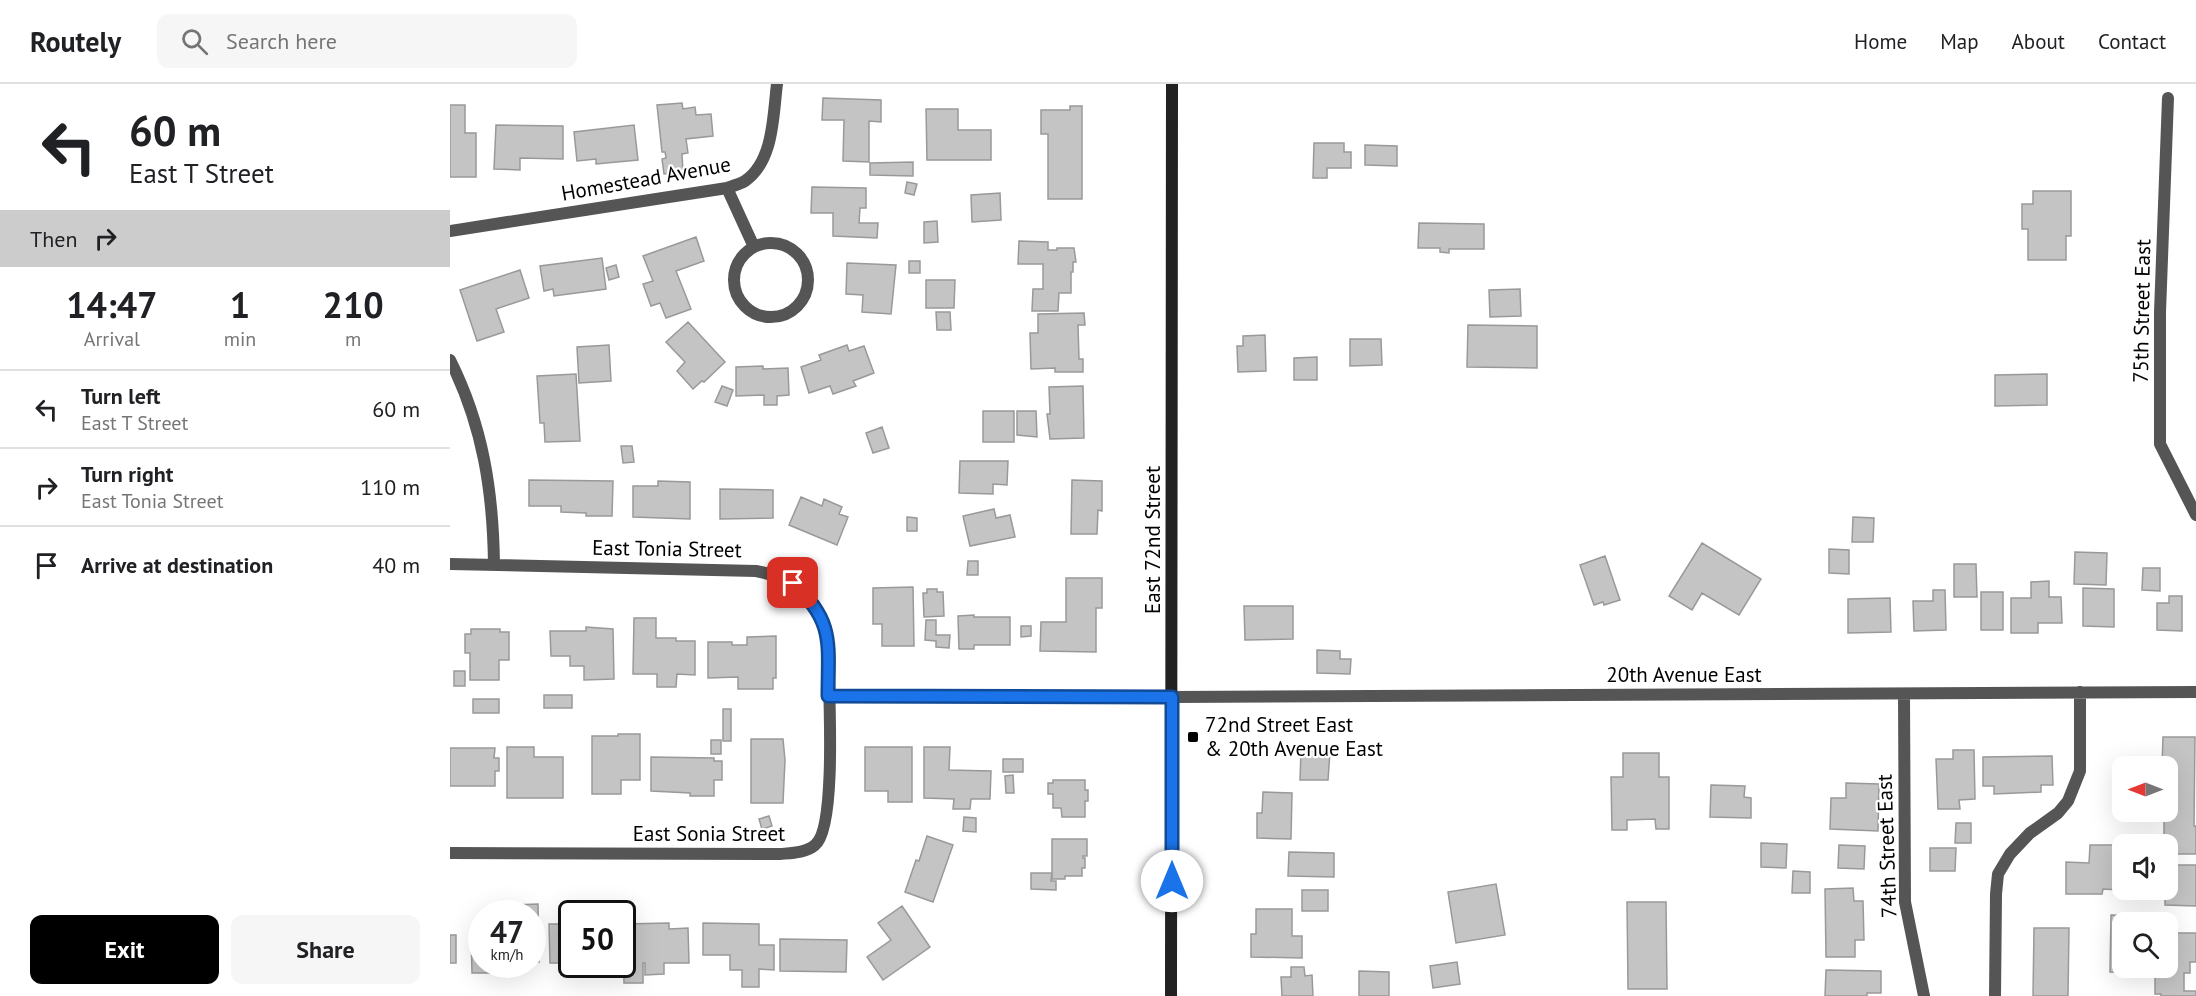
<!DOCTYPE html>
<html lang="en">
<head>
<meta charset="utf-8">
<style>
	body { margin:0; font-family:"PT Sans",sans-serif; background:#f6f6f6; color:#202124; height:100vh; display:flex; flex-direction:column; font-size:22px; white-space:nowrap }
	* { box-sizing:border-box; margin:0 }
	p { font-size:20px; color:#757577 }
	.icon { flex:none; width:33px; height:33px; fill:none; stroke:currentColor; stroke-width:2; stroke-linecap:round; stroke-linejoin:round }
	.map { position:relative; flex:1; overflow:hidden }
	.panel { display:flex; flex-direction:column; background:#fff; width:450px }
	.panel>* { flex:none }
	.banner { background:#fff; color:#202124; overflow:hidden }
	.needle { width:39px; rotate:270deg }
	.buttons { position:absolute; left:1662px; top:672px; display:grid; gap:12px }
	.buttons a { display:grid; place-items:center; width:66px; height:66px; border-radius:12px; background:#fff; box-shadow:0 6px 24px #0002; font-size:30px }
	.speed { position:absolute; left:18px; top:816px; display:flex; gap:12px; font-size:30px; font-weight:700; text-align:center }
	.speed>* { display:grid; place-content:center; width:78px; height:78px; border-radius:50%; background:#fff; box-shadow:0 6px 24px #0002; line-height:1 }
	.speed small { font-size:15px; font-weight:400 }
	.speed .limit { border:3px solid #111; border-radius:9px; background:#fff; color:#111 }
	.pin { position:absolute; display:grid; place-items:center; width:51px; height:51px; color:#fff; margin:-26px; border-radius:12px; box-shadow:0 3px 9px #0006 }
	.me { position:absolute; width:66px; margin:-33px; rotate:0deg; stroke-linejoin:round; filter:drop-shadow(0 0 4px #0008) }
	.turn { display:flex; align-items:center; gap:21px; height:126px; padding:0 30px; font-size:27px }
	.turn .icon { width:78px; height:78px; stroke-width:2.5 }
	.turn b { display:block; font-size:42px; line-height:51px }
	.then { display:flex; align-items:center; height:57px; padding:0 30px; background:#0003; gap:12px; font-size:22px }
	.eta { display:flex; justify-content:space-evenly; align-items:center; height:102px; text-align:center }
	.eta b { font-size:36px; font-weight:700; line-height:42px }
	.cta { display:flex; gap:12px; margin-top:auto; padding:12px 30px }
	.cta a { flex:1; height:69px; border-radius:12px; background:#000; color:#fff; font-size:24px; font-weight:700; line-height:69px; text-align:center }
	.cta a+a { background:#f6f6f6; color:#202124 }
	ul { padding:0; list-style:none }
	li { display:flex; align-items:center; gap:18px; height:78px; padding:0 30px; border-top:2px solid #e0e0e0 }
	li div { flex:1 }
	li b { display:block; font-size:22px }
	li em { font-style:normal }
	header { display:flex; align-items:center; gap:36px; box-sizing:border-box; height:84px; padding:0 30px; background:#fff; border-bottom:2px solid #e0e0e0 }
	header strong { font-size:28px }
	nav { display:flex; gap:33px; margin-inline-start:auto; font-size:21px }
	.search { width:420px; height:54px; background:#f6f6f6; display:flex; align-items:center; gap:15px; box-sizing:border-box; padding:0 21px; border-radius:12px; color:#757577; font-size:22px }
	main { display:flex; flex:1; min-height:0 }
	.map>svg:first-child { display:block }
</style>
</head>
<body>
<header>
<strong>Routely</strong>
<div class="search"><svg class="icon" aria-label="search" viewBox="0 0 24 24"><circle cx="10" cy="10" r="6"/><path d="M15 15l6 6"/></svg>Search here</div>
<nav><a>Home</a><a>Map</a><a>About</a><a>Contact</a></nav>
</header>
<main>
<section class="panel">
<div class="banner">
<div class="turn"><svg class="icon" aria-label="left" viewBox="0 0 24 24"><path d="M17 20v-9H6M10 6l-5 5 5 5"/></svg><div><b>60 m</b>East T Street</div></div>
<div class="then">Then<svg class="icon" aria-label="right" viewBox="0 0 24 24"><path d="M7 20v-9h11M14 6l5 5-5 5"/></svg></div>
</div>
<div class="eta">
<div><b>14:47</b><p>Arrival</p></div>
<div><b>1</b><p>min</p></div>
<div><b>210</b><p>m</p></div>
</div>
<ul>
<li><svg class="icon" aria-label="left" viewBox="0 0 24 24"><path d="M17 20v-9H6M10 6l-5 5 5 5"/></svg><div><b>Turn left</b><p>East T Street</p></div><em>60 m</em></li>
<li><svg class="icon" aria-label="right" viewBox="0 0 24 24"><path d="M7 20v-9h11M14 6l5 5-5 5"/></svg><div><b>Turn right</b><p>East Tonia Street</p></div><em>110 m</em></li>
<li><svg class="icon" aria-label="arrive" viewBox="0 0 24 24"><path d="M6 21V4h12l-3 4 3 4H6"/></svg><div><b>Arrive at destination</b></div><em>40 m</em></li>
</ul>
<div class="cta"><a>Exit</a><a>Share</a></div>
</section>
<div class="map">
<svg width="1746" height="912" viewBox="0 0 1746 912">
	<rect width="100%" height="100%" fill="#fff"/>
	<path fill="#c4c4c4" stroke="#999" stroke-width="1.5" d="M373 14 431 16V38L419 37V78L393 77 394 36H372Z
		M232 19 233 25 245 23 246 31 261 30 263 52 236 55 238 69 232 70 233 88 214 90 212 75 216 74 215 68H212L207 21Z
		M0 21H15V49H26V93H0Z
		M620 22H632V115H598V50H591V26H620Z
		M476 25H508V46H541V76H477Z
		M46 41 113 42V75L70 74V86L44 85Z
		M184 41 188 76 146 80V75L127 77 124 48Z
		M864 59H894V68H901V84H877V94H863Z
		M915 61 947 62V82L915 81Z
		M463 78V92L420 91V79Z
		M457 98 467 100 464 111 455 109Z
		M362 103 416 104V124H410L409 139H428L427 154 383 152V129H361Z
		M1583 107H1621V152H1616V176H1578V145H1572V120H1583Z
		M550 109 551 136 522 138 521 111Z
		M487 137 488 158 474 159V138Z
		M969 139 1034 140V165H999V169L990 168V164H968Z
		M246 153 254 177 226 187 241 225 216 234 210 219 201 222 193 200 203 197 193 172Z
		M569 157 598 158V166H607V164H624L626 178H623V188H621V209H609L608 227H582L583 205H593V180H568Z
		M152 174 156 205 104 212 103 205 94 207 90 182Z
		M459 177H470V189H459Z
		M397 179 446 181 441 230 412 228 413 211 396 210Z
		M166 181 169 193 159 196 156 184Z
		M70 186 79 214 46 225 54 248 27 257 10 206Z
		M476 196H505L504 224H476Z
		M1070 205 1071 232 1040 233 1039 206Z
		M486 228H500L501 246H487Z
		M634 229 635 241H628L629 275H633V288H605V284L581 285 580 249H588V230Z
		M238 238 275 278 254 298 252 297 243 305 227 287 235 278 216 258Z
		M1018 241 1087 242V284L1017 283Z
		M815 251 816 287 788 288 787 262H793V252Z
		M900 255H931L932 281 900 282Z
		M159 261 161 297 129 299 127 263Z
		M397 261 399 267 414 262 424 289 403 297 406 302 383 310 380 302 359 309 351 283 371 276 369 271Z
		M867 273V296H844V274Z
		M313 282V285L338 284 339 311 327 312V321H314V311L286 312V283Z
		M126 290 130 357 95 358 94 339H90L87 292Z
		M1597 290V321L1545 322V291Z
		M272 302 283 306 277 322 265 318Z
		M633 302 634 354 600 355 597 330H600L599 303Z
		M533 327H564V358H533Z
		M567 327H586L587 353 567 351Z
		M432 343 439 364 423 369 416 349Z
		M171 362H182L184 378 173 379Z
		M510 377H558L557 401 543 400V410L509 409Z
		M79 396 163 397 162 432H136V429L111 428V422H79Z
		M622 396 652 397V427L648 426 647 450H621Z
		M208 397 240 398V435L183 433V402H208Z
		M270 405 323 406V434L270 435Z
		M351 413 372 422 374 415 392 423 389 430 398 433 387 461 339 441Z
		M544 425 546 434 560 431 565 453 520 462 513 432Z
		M457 433 467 434V447H457Z
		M1403 433 1424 434 1423 458H1402Z
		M1252 459 1311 495 1289 531 1252 509 1242 526 1219 512Z
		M1379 465 1399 466V490L1379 489Z
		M1625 468 1657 469 1656 501 1624 500Z
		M1155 472 1170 516 1154 521 1153 518 1144 521 1130 481Z
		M518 477H528V491H517Z
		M1504 480H1526L1527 513H1504Z
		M1693 484H1710V507L1692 506Z
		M616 494H652V524H646V568L590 567 591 538H616Z
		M1599 497V513H1611L1612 539H1588V549H1561V514H1581V498Z
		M463 503 464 562H432V540H423V504Z
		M1633 504 1664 505V543L1633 542Z
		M477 505H487V508H493L494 532 474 533 473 509H477Z
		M1483 506H1495L1496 546 1464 547 1463 517H1483Z
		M1531 508H1553V546H1531Z
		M1719 512H1732V547L1707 546V519H1719Z
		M1440 514 1441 548 1398 549V515Z
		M794 522H843V555L795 556Z
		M524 531V533H560V561H524V565H509L508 532Z
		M184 534H206V554H226V557H245V591L227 590 226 603H207V590H183Z
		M476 536H486V551H500L499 564 486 563V557L475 556Z
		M571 542H581V552L571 553Z
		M136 543 163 545 164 595 134 596V582H120V572H101L100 547H136Z
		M21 545H50V548H59V576H49V596H20V569H15V550H21Z
		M326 552V594H323V605H288V593L258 594V558H282V561H297V553Z
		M867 566 890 567V575H901L900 590 867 589Z
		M4 587H15V602H4Z
		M94 611H122V624H94Z
		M23 615H49V629H23Z
		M273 625H281V657H273Z
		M168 650H190V696H171V710H142V652H168Z
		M1713 653H1745L1744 742H1746V770H1718V760H1714V728H1718V682H1712Z
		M301 655H333L335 676 333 719H301Z
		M261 656H271V670H261Z
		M57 663H84V673H113V714H57Z
		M415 663H462V718H438V707H415Z
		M474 663H500L499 686 541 687 540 715H521L520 725H503L504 715 474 714Z
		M0 664H45L44 674H49V687H45V702H0Z
		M1503 666H1524L1525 715 1509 716 1510 725H1488L1486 675H1503Z
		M851 667 880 668 878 696H850Z
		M1173 669H1209V693H1219V745H1206L1205 735 1177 736V746H1162L1161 693H1173Z
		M1602 672 1603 701H1591V708L1544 710V702H1533V673Z
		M201 673 264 674V677H272V696H264V712H240V709L201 707Z
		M553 675H573V688H553Z
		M563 691 564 709H556L555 692Z
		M603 696H635V706H638V717H635V733H612L611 724H603V710H598V699H603Z
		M1396 699 1429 700 1428 747 1380 745 1381 714H1396Z
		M1261 701 1295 702 1294 713 1301 714V734L1260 733Z
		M813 708 842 709 841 755 807 754V729H812Z
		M319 732 322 742 312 745 309 735Z
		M514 733 526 734V748L513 747Z
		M1506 739H1521V759H1505Z
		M477 752 503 761 483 818 455 808 466 776 469 777Z
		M602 755H637V772H633V774H635V784H632V792H615V795H602Z
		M1311 759 1337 760 1336 784 1311 783Z
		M1389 761 1415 762 1414 785 1388 784Z
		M1640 761H1671L1670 806 1653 805 1652 810H1616V778L1639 779Z
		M1480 764H1506L1505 787H1480Z
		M839 768 884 769V793L838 792Z
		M1718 781H1746V822L1715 821V806H1718Z
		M1343 787 1360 788V809H1342Z
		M581 789H602L601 797H606V806L581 805Z
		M1046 800 1055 851 1006 859 998 808Z
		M1403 804 1404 817H1413L1414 856H1405V873H1376L1375 805Z
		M852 806H878V827H852Z
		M1177 818H1216L1217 905H1178Z
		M88 820 89 878H82V830H63V821Z
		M452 822 480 863 433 896 417 873 441 856 428 839Z
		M806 825H842V852H852V874L801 873V850H806Z
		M1661 831 1686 832V838H1672V884H1685L1684 889 1660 888Z
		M219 839V845L238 844 239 879H214V890L195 891V879H193V899H174L173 840Z
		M253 839 309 840V861H324V886L309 885V903H292V886H280V871H253Z
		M99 840H122V880H139L140 893H118L117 879H100Z
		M1584 844H1619L1618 912H1583Z
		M32 848V880H44V889H22L21 849Z
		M1718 849H1746V878H1740V889H1734V907H1746V912H1711V910H1705V890H1709V884H1718Z
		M0 851H6V879H0Z
		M330 855 397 856 396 888 330 887Z
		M1007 878 1010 900 983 904 980 882Z
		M841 883H854L855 892 862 891 863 912H832L831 893H841Z
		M1376 886 1431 887V909H1417V912H1375Z
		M909 887 939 888V912H909Z"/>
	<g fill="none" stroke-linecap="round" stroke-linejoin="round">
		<path stroke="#555" stroke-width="12" d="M1718 14 1710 228V360L1746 431
			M277 104 304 163
			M0 147 277 104C283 102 290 100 295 97 324 77 323 31 327 0
			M284 196a37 37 0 1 1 74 0a37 37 0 1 1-74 0Z
			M0 276C33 342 43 407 44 480
			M0 480 306 487C349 495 372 517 378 561 378 594 388 744 365 761 356 769 341 769 330 770L0 769
			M1454 610 1455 818 1474 912
			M378 612 722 613 1746 608
			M1545 912 1546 810 1548 790 1560 770 1580 749 1608 729 1618 717 1630 687V608"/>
		<path stroke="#222" stroke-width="12" d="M721 912 722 0"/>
	</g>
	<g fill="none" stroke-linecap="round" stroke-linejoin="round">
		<defs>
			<path id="route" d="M343 499C385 538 378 559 378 612L722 613V797"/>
		</defs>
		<use href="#route" stroke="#114b97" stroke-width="15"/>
		<use href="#route" stroke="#1a73e8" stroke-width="10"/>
	</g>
	<rect fill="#000" stroke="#fff" stroke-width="2" x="737" y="647" width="12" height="12" rx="3"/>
	<g text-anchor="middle" stroke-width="4.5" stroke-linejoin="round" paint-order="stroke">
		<g font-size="21" fill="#000" stroke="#fff">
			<text transform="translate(196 95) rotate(-10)" y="7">Homestead Avenue</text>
			<text transform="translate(1692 227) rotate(-89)" y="7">75th Street East</text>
			<text transform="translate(703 456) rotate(-90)" y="7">East 72nd Street</text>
			<text transform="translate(217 465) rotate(1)" y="7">East Tonia Street</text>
			<text x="1234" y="598">20th Avenue East</text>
			<text x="259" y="757">East Sonia Street</text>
			<text transform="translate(1437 762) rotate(-92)" y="7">74th Street East</text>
		</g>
		<g font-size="21" fill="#000" stroke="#fff" text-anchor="start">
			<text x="755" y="648">72nd Street East<tspan x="755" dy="24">&amp; 20th Avenue East</tspan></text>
		</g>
	</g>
</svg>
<div class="buttons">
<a><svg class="needle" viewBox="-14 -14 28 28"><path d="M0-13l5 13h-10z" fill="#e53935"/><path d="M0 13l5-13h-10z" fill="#757577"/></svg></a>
<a><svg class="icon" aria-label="sound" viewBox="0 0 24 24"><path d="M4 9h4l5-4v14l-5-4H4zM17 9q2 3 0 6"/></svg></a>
<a><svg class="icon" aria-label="search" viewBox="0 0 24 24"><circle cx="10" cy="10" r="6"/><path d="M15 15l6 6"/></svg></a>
</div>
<div class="speed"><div>47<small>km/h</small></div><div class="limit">50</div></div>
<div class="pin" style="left:343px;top:499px;background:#d93025"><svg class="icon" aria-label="arrive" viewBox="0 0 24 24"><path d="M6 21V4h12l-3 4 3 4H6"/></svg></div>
<svg class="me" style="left:722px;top:797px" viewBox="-20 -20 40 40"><circle r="19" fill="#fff"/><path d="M0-13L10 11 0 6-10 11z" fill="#1a73e8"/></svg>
</div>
</main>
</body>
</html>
